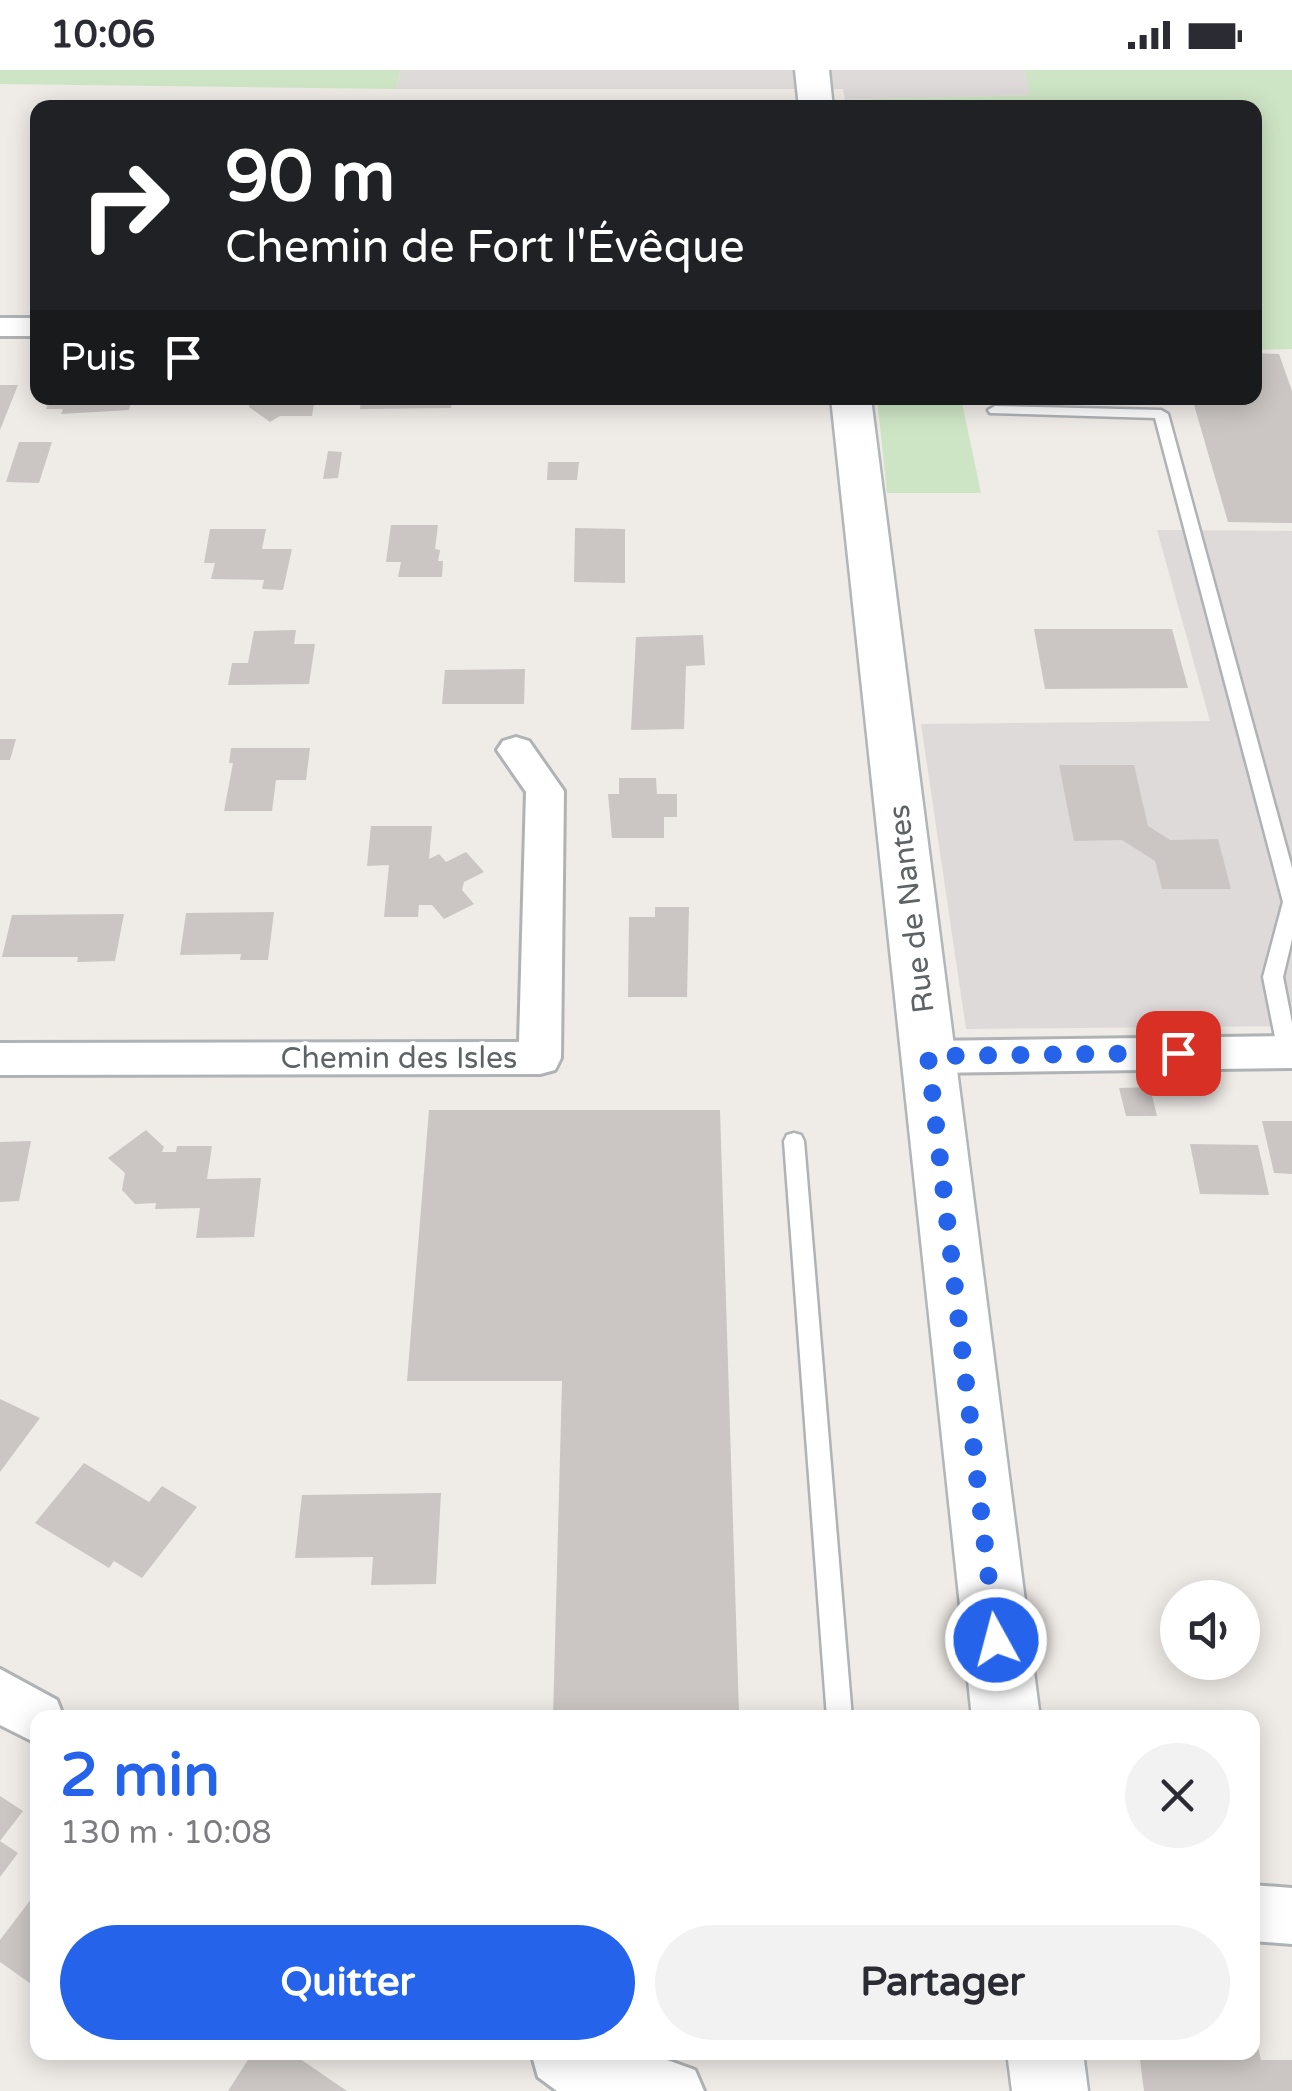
<!DOCTYPE html>
<html lang="fr">
<head>
<meta charset="utf-8">
<style>
	body { margin:0; font-family:"Varela Round",sans-serif; background:#f2f2f3; color:#2b2b33; height:100vh; display:flex; flex-direction:column; font-size:38px; white-space:nowrap }
	* { box-sizing:border-box; margin:0 }
	p { font-size:32px; color:#7c7c81 }
	.icon { flex:none; width:55px; height:55px; fill:none; stroke:currentColor; stroke-width:2; stroke-linecap:round; stroke-linejoin:round }
	.map { position:relative; flex:1; overflow:hidden }
	.side { position:absolute; left:30px; top:1640px; width:1230px; height:350px; display:flex; flex-direction:column; background:#fff; border-radius:20px; box-shadow:0 5px 25px #0003 }
	.side>* { flex:none }
	.guide { position:absolute; left:30px; top:30px; width:1232px; height:305px; border-radius:20px; box-shadow:0 5px 25px #0003; background:#202124; color:#fff; overflow:hidden }
	.controls { position:absolute; left:1160px; top:1510px; display:grid; gap:20px }
	.controls a { display:grid; place-items:center; width:100px; height:100px; border-radius:50%; background:#fff; box-shadow:0 5px 25px #0003; font-size:50px }
	.pin { position:absolute; display:grid; place-items:center; width:85px; height:85px; color:#fff; margin:-42px; border-radius:20px; box-shadow:0 5px 15px #0006 }
	.me { position:absolute; width:110px; margin:-55px; rotate:353deg; stroke-linejoin:round; filter:drop-shadow(0 0 8px #0008) }
	.turn { display:flex; align-items:center; gap:35px; height:210px; padding:0 30px; font-size:45px }
	.turn .icon { width:130px; height:130px; stroke-width:2.5 }
	.turn b { display:block; font-size:70px; line-height:85px }
	.then { display:flex; align-items:center; height:95px; padding:0 30px; background:#0003; gap:20px; font-size:38px }
	.round { display:grid; place-items:center; flex:none; width:105px; height:105px; border-radius:52px; background:#f2f2f3 }
	.head { display:flex; align-items:center; justify-content:space-between; height:170px; padding:0 30px }
	h1 { font-size:60px; font-weight:700; line-height:75px; color:#2563eb }
	.primary-button { display:flex; gap:20px; margin-top:auto; padding:20px 30px }
	.primary-button a { flex:1; height:115px; border-radius:60px; background:#2563eb; color:#fff; font-size:40px; font-weight:700; line-height:115px; text-align:center }
	.primary-button a+a { background:#f2f2f3; color:#2b2b33 }
	.status { display:flex; justify-content:space-between; align-items:center; height:70px; padding:0 50px; background:#fff; direction:ltr }
	.status svg { height:28px; fill:currentColor }
	.map>svg:first-child { display:block }
</style>
</head>
<body>
<div class="status"><b>10:06</b><svg viewBox="0 0 49 12"><path d="M0 12V9h3v3zM5 12V6h3v6zM10 12V3h3v9zM15 12V0h3v12zM26 1h20v11H26zM47 4h2v5h-2z"/></svg></div>
<div class="map">
<svg width="1292" height="2021" viewBox="0 0 1292 2021">
	<rect width="100%" height="100%" fill="#efebe7"/>
	<path fill="#dedad9" d="M401 0H1025L1031 25 845 30 843 19H396Z
		M1157 460 1292 461V956L966 959 921 654 1210 651Z"/>
	<path fill="#cee5c5" d="M0 0H401L396 19 0 14Z
		M1025 0H1292V279L1255 280V38L846 37 845 30 1030 25Z
		M877 328H961L981 423H887Z"/>
	<path fill="#cbc6c4" d="M1255 283 1279 284 1292 321V453L1228 452 1192 328H1255Z
		M0 315H18L0 360Z
		M50 328H152L151 331 131 332 129 340 61 344 63 339H46Z
		M250 328H315L312 346H280L270 352 249 337Z
		M361 328H452L451 338 360 339Z
		M19 372H52L39 413 6 412Z
		M328 381 342 382 338 408 323 409Z
		M548 392H579L577 410H547Z
		M391 455H438L435 479 440 480 438 491H443L442 507H398L401 492H386Z
		M575 458 625 459V513L574 512Z
		M210 459H266L262 479H292L283 520 262 519 264 510 211 509 215 493H204Z
		M1034 559H1172L1188 618 1045 619Z
		M296 560 294 574H315L309 614 228 615 232 593H248L254 561Z
		M703 565 705 595 686 596 684 659 631 660 636 567Z
		M525 599 524 634H442L445 600Z
		M0 669H16L10 690H0Z
		M231 678H310L306 710H276L272 741H224L233 693H229Z
		M1059 695H1134L1148 756 1170 770 1218 769 1231 819H1162L1155 791 1122 770 1074 771Z
		M619 708H656L657 724H677V747H664V768H612L608 724H619Z
		M371 756H432L429 789 439 784 446 792 466 782 484 802 464 812 462 820 474 834 444 849 432 835H419L418 847H384L389 795 367 796Z
		M655 837H689L687 927H628L629 847H655Z
		M274 842 268 890H240L241 884 180 885 186 843Z
		M124 844 115 891 77 892 78 887H2L12 845Z
		M1150 1017 1157 1046H1126L1119 1018Z
		M429 1040H720L739 1643H733V1648H553L562 1311H407Z
		M1262 1051H1292V1104L1274 1103Z
		M146 1060 164 1077 162 1082H176L177 1076H212L207 1109 261 1108 254 1167 196 1168 200 1138 155 1139 156 1133 135 1134 122 1120 125 1103 108 1088Z
		M31 1071 19 1131 0 1132V1072Z
		M1190 1074 1258 1075 1269 1125 1200 1124Z
		M0 1329 40 1348 0 1402Z
		M84 1393 149 1432 162 1416 197 1437 142 1508 114 1491 109 1498 35 1453Z
		M441 1423 436 1514 371 1515 373 1487 295 1488 302 1425Z
		M0 1726 23 1741 0 1771Z
		M0 1771 18 1783 0 1807Z
		M38 1820V1919L0 1892V1870Z
		M1252 1951 1261 1990H1292V2021H1144L1139 1982H1252Z
		M253 1982H290L347 2021H228Z"/>
	<g fill="none" stroke-linecap="round" stroke-linejoin="round">
		<defs>
			<path id="service" d="M995 336 1161 340 1168 344 1292 798V869L1283 907 1292 953V988L1281 987 1278 982 1263 907 1283 832 1155 348 990 343 988 340Z
				M794 1063 801 1065 804 1071 852 1648H827L784 1071 787 1065Z"/>
			<path id="minor" d="M0 248H38V266H0Z
				M516 667 529 671 564 721 561 988 555 1000 540 1004 0 1005V973L519 972 526 722 497 680 503 671Z
				M1292 966V998L928 1003 913 999 907 987 913 975 928 971Z
				M0 1599 57 1630 64 1648H38V1674L0 1655Z
				M1252 1815 1292 1818V1874L1252 1871Z
				M531 1982H645L695 2000 704 2021H557L538 2007Z"/>
			<path id="secondary" d="M795 0H829L833 38H799Z
				M831 328H871L1040 1648H972Z
				M1007 1982H1083L1088 2021H1012Z"/>
		</defs>
		<use href="#service" stroke="#afb3b5" stroke-width="5"/>
		<use href="#minor" stroke="#afb3b5" stroke-width="6"/>
		<use href="#secondary" stroke="#b1b6b8" stroke-width="5"/>
		<use href="#service" fill="#fff" fill-rule="evenodd"/>
		<use href="#minor" fill="#fff" fill-rule="evenodd"/>
		<use href="#secondary" fill="#fff" fill-rule="evenodd"/>
	</g>
	<g fill="none" stroke-linecap="round" stroke-linejoin="round">
		<path stroke="#2563eb" stroke-width="18" stroke-dasharray="0 32.4" d="M996 1570 928 986 1178 983"/>
	</g>
	<g text-anchor="middle" stroke-width="8" stroke-linejoin="round" paint-order="stroke">
		<g font-size="30" fill="#5e6466" stroke="#fff">
			<text transform="translate(911 839) rotate(-97)" y="10">Rue de Nantes</text>
			<text x="399" y="998">Chemin des Isles</text>
		</g>
	</g>
</svg>
<div class="controls">
<a><svg class="icon" aria-label="sound" viewBox="0 0 24 24"><path d="M4 9h4l5-4v14l-5-4H4zM17 9q2 3 0 6"/></svg></a>
</div>
<div class="pin" style="left:1178px;top:983px;background:#d93025"><svg class="icon" aria-label="arrive" viewBox="0 0 24 24"><path d="M6 21V4h12l-3 4 3 4H6"/></svg></div>
<svg class="me" style="left:996px;top:1570px" viewBox="-20 -20 40 40"><circle r="17" fill="#2563eb" stroke="#fff" stroke-width="3"/><path d="M0-11L8 9 0 5-8 9z" fill="#fff"/></svg>
<div class="guide">
<div class="turn"><svg class="icon" aria-label="right" viewBox="0 0 24 24"><path d="M7 20v-9h11M14 6l5 5-5 5"/></svg><div><b>90 m</b>Chemin de Fort l'Évêque</div></div>
<div class="then">Puis<svg class="icon" aria-label="arrive" viewBox="0 0 24 24"><path d="M6 21V4h12l-3 4 3 4H6"/></svg></div>
</div>
<section class="side">
<div class="head"><div><h1>2 min</h1><p>130 m · 10:08</p></div><a class="round"><svg class="icon" aria-label="close" viewBox="0 0 24 24"><path d="M6 6l12 12M18 6L6 18"/></svg></a></div>
<div class="primary-button"><a>Quitter</a><a>Partager</a></div>
</section>
</div>
</body>
</html>
